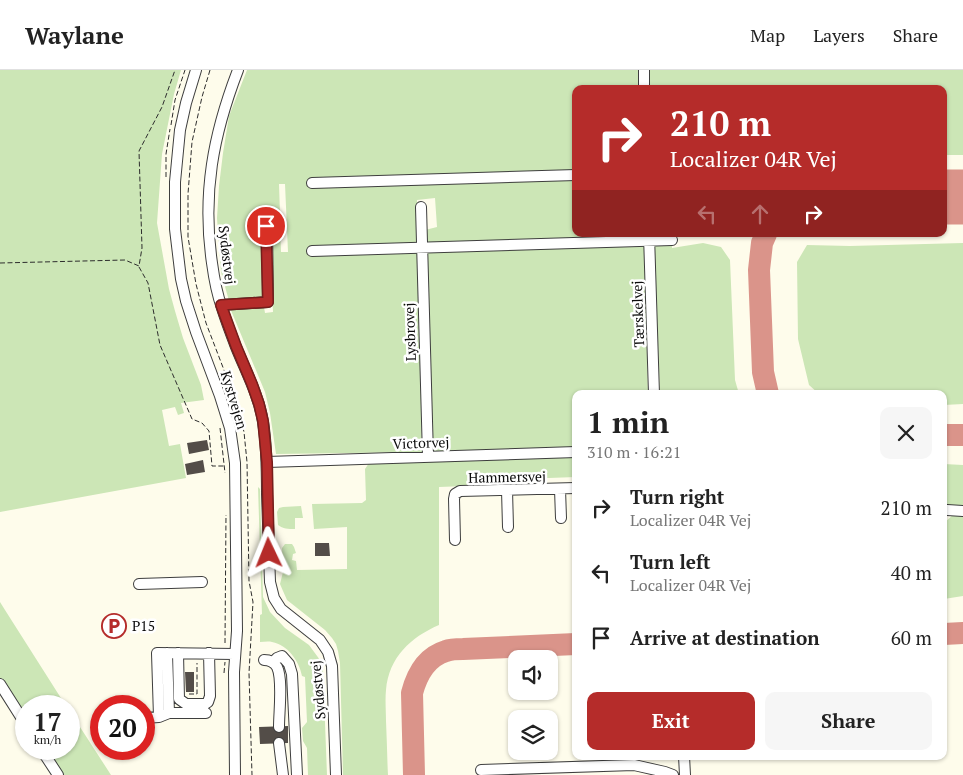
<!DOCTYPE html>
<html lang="en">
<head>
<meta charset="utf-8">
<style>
	body { margin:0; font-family:"PT Serif",serif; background:#f6f6f6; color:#222; height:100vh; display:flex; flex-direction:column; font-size:19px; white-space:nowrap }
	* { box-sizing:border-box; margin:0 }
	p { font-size:16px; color:#767676 }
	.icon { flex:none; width:28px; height:28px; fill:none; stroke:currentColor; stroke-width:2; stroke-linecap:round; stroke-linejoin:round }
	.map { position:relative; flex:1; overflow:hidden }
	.panel { position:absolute; left:572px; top:320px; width:375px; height:370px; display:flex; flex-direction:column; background:#fff; border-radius:10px; box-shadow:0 1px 4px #0004 }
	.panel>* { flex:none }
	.hud { position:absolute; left:572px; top:15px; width:375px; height:152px; border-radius:10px; box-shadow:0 1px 4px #0004; background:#b52c2a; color:#fff; overflow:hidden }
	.controls { position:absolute; left:508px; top:580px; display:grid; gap:10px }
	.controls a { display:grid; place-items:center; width:50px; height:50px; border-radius:10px; background:#fff; box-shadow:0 1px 4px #0004; font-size:25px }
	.speed { position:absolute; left:15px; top:625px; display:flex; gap:10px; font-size:25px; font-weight:700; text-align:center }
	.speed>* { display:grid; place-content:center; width:65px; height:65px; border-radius:50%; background:#fff; box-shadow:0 1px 4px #0004; line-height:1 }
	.speed small { font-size:12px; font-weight:400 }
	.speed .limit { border:8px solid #d22; background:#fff; color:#111 }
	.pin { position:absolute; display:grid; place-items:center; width:42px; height:42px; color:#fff; margin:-21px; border:2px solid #fff; border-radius:50%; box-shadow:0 1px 5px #0007 }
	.me { position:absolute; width:55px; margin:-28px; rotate:358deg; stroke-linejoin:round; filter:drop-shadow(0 0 4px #0008) }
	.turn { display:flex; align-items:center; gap:18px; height:105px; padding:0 15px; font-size:22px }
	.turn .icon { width:65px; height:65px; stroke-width:2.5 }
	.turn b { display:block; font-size:35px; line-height:42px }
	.lanes { display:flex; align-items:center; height:48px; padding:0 15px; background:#0003; justify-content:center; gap:25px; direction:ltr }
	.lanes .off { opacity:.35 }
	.round { display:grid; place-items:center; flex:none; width:52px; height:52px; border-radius:10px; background:#f6f6f6 }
	.headline { display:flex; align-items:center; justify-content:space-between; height:85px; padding:0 15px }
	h1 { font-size:30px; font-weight:800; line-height:38px }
	.button { display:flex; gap:10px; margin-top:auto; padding:10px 15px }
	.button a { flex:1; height:58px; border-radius:10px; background:#b52c2a; color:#fff; font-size:20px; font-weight:800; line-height:58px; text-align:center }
	.button a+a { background:#f6f6f6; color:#222 }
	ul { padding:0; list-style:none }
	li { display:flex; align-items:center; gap:15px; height:65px; padding:0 15px }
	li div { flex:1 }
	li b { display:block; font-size:19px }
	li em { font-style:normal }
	header { display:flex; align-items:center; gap:30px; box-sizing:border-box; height:70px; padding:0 25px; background:#fff; border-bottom:1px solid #e0e0e0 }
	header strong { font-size:24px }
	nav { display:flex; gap:28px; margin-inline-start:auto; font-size:18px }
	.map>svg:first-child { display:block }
</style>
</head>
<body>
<header>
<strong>Waylane</strong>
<nav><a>Map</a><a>Layers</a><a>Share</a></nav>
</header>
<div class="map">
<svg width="963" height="705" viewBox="0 0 963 705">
	<rect width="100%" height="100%" fill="#fefceb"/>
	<path fill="#cce6b6" d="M0 0H181L174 24 162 84 157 153 169 219 175 241 183 268 201 315 204 330 181 333 184 343 178 345 175 337 162 340 169 376 180 374 186 408 0 442Z
		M247 0H640L641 19H576V164H643V166L424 174 425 160 437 157 435 128 417 130 422 382 276 384 270 343 265 322 230 238 264 237 265 243 273 242 269 159 280 158 281 182H288L285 114H279L280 144 274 145 270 152 256 153V159H263L264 229 229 231 221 202 217 148 219 116 223 83 229 46Z
		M646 0H963V85H944V19H647Z
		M703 173 721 177 730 190 735 310 739 324H660L654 175 672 174V178Z
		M963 173V334L944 335V324H819L809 315 798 269 797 192 807 175 850 176Z
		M644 174 648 324H576V378L431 383 425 181Z
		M576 386V407L493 410V415L439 417V555C411 567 389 587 386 620 385 630 386 641 386 651 387 669 387 687 388 705H343L340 593 338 581 336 574 332 568 325 560 287 530 283 521 280 514 283 502 282 478 285 474H292L294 477 296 483 293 484 292 490 296 491 297 500 347 499V457L314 459 312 434 362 433 366 430 365 399 369 393Z
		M944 394 963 395V436L944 435Z
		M258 417 260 419 263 527 270 542 285 558 309 575 320 590 323 600 327 705H308L307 678 303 671 302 658 307 652 305 607 302 606C299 591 288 575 272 572 268 571 264 572 260 572V545L262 544Z
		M301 436 303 448H295V459C288 459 283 459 278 455L277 442 279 438 283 437Z
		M954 444H963V526L944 529V453Z
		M0 532 5 540 66 636H26V651L0 609Z
		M69 640 111 705H63L44 679H69Z"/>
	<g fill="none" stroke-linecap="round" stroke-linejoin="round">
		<path stroke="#da948a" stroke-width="22" d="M766 164 762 173 759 200 763 302 768 324
			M944 365H963
			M944 564 963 563
			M414 705 412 623C417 604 426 587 446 581 451 579 457 579 463 579L576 574"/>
		<path stroke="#da948a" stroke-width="55" d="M944 127H963"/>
	</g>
	<path fill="#534d48" d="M207 370 209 380 189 384 187 373Z
		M203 390 205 402 187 405 185 394Z
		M315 473H329L330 486H315Z
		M185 602H194V622H186Z
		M288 656V673L260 674 259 657Z"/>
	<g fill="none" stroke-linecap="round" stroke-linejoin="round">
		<defs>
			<path id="minor" d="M196 0 186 33 180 60 175 112V159L181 209 186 231 196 262 220 326 230 358 235 393 237 561 234 602 235 705
				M238 0C213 65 202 124 212 193 214 208 217 224 222 238 226 251 231 264 236 277 246 302 259 326 263 352 267 376 267 400 267 424 268 453 269 482 270 512L274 528 281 539 320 570 328 582 332 596 336 705
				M644 0V19
				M312 113 576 105
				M421 137 428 386
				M263 156H280
				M649 165 654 324
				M312 181 672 170
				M221 235 268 232 267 156
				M267 392 576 382
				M560 419 561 448
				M507 420 508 457
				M947 440 963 441
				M455 470 454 429 455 424 460 421 576 418
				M139 514 202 512
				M167 583 169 643
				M178 583 179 629 186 634H205L208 632 210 626 209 583
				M264 590C270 590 274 592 277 597 283 609 279 642 279 657
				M273 592 277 588 282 586 289 594 292 604 297 705
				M0 614 26 655
				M159 647 157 583 235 584
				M144 648 159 647 169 643H206
				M279 673 283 705
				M41 679 58 705
				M684 686 685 705
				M481 700 634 695 665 702 673 705"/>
		</defs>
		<use href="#minor" stroke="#3e3e3e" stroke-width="12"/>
		<path stroke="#2d2d2d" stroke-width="1" stroke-dasharray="5 2.5" stroke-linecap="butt" d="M210 0 202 27 192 72 188 124V167L196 214 206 253 237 334 244 362 247 392 249 511 253 532 249 603 252 705
			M171 55 175 30 185 0
			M166 107V84L170 59
			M0 193 125 190 139 196 142 178 139 81 162 37 175 0
			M139 197 148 213 160 275 192 349 202 353 209 361 212 396H225
			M220 358 225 403
			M225 573 226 445
			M224 603 225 592
			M189 624H197V593"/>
		<use href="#minor" stroke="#fff" stroke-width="10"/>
	</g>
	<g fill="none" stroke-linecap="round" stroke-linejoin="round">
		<defs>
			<path id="route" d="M266 156 268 232 221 235 236 276 252 314 259 334 263 351 267 392 269 483"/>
		</defs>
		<use href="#route" stroke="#761d1b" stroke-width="12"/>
		<use href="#route" stroke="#b52c2a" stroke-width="9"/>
	</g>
	<defs>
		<symbol id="parking-ring" viewBox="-11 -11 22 22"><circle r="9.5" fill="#fff" stroke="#b52c2a" stroke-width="1.5"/><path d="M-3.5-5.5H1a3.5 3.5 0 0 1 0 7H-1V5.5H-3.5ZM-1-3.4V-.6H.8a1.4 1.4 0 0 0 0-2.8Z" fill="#b52c2a"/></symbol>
	</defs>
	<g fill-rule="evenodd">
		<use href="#parking-ring" x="100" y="542" width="28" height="28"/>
	</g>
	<g text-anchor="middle" stroke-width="5" stroke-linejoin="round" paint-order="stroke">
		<g font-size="14" fill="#0b0b0b" stroke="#fff">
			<text transform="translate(227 185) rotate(83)" y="5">Sydøstvej</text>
			<text transform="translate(638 244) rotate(-92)" y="5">Tærskelvej</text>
			<text transform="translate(410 262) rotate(-92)" y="5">Lysbrovej</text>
			<text transform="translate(234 330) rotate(73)" y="5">Kystvejen</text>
			<text transform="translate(421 373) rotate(-2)" y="5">Victorvej</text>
			<text transform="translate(507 407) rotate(-1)" y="5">Hammersvej</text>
			<text transform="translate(318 620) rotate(-95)" y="5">Sydøstvej</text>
		</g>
		<g font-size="14" fill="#0b0b0b" stroke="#fff" text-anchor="start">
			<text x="132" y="561">P15</text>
		</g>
	</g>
</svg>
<div class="controls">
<a><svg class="icon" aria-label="sound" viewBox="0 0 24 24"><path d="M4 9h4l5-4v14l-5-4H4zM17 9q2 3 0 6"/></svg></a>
<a><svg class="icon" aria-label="layers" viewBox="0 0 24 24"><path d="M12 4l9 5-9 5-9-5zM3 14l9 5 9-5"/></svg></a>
</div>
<div class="speed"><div>17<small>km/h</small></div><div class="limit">20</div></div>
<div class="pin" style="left:266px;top:156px;background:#d93025"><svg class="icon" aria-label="arrive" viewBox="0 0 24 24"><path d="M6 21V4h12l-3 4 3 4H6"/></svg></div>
<svg class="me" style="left:269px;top:483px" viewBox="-20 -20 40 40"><path d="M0-17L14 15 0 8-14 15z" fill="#b52c2a" stroke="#fff" stroke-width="4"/></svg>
<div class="hud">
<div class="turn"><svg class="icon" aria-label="right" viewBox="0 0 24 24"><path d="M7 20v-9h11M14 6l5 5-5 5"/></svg><div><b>210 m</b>Localizer 04R Vej</div></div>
<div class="lanes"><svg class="icon off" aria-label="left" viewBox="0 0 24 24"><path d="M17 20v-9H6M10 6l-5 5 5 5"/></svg><svg class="icon off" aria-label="ahead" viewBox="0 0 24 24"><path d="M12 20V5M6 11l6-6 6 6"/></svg><svg class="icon" aria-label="right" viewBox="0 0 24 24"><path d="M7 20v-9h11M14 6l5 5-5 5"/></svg></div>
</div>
<section class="panel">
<div class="headline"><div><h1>1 min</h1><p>310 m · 16:21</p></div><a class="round"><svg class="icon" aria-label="close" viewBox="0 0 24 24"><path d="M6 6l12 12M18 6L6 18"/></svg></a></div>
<ul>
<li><svg class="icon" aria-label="right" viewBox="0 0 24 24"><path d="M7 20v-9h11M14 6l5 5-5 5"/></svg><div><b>Turn right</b><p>Localizer 04R Vej</p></div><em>210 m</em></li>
<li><svg class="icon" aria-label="left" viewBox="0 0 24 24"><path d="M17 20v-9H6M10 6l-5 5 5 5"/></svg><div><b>Turn left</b><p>Localizer 04R Vej</p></div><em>40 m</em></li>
<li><svg class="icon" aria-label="arrive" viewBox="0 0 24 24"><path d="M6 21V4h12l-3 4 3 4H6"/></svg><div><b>Arrive at destination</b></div><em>60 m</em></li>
</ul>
<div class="button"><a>Exit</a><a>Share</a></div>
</section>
</div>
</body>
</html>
